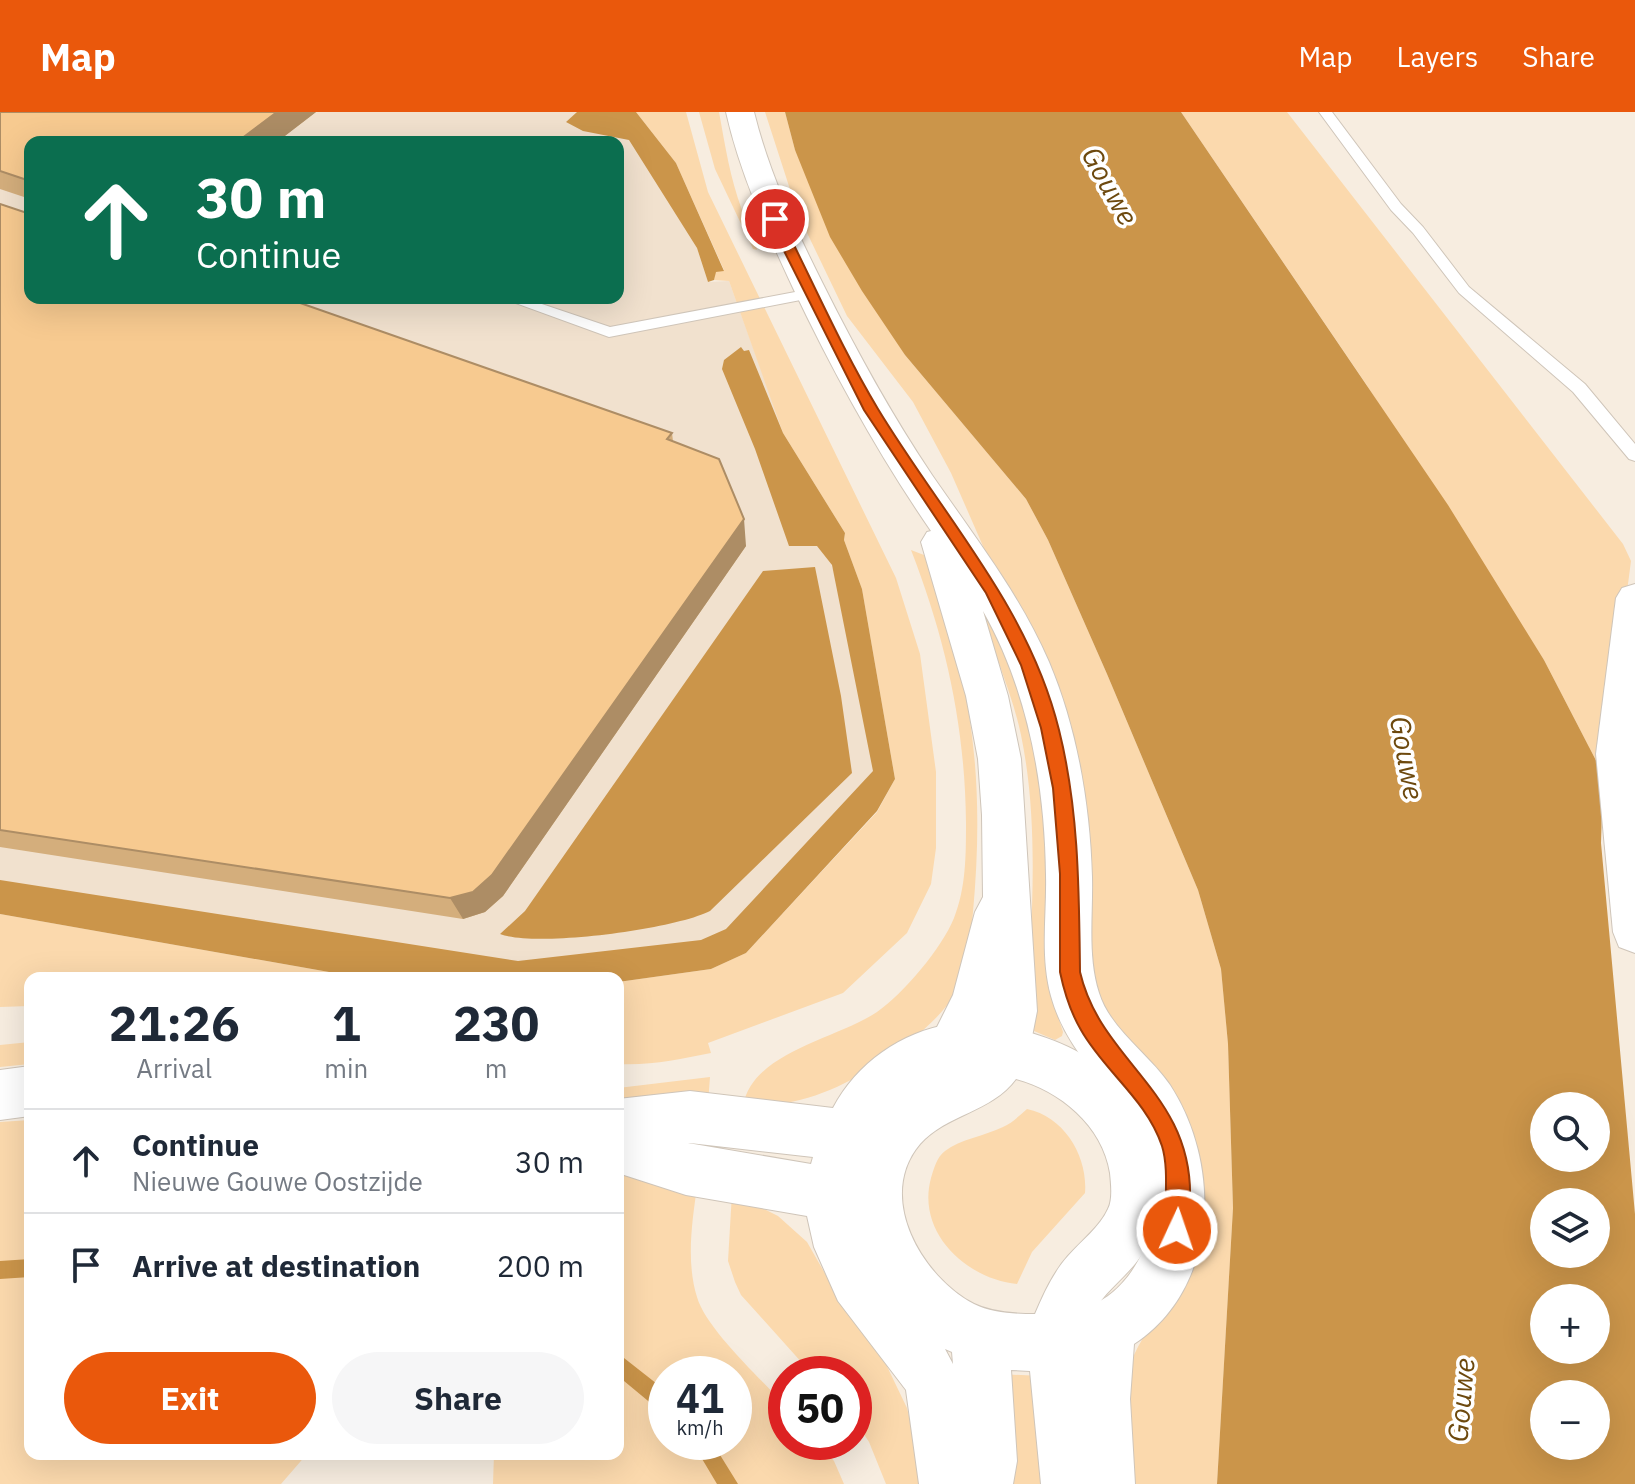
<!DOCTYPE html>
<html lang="en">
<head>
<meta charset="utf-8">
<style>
	body { margin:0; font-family:"IBM Plex Sans",sans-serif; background:#f6f6f7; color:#1f2937; height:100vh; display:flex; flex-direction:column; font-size:30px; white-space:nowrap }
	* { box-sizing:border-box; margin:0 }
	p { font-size:26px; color:#747a83 }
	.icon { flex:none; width:44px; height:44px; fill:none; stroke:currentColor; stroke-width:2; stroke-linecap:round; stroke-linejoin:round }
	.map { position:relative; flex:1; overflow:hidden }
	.side { position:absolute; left:24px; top:860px; width:600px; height:488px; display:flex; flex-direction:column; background:#fff; border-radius:16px; box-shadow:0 8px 32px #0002 }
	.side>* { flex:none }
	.banner { position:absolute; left:24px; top:24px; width:600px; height:168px; border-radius:16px; box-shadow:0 8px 32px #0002; background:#0b6e4f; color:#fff; overflow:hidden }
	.tools { position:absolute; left:1530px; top:980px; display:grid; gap:16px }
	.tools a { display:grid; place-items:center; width:80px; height:80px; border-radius:50%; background:#fff; box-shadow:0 8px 32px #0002; font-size:40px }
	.speed { position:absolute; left:648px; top:1244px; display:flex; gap:16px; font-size:40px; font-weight:700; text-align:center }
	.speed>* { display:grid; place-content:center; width:104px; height:104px; border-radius:50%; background:#fff; box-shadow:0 8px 32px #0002; line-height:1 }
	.speed small { font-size:20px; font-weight:400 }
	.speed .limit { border:12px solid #d22; background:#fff; color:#111 }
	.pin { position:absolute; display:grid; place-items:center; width:68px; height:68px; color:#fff; margin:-34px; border:4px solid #fff; border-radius:50%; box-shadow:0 2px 8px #0007 }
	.me { position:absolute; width:88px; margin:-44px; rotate:3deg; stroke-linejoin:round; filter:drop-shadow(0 0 6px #0008) }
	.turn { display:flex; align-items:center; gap:28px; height:168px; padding:0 40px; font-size:36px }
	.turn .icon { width:104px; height:104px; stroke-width:2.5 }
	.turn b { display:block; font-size:56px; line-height:68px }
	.eta { display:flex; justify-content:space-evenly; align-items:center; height:136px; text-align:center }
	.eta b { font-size:48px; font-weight:700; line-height:56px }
	.cta { display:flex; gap:16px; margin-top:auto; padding:16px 40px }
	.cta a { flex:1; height:92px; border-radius:48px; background:#ea580c; color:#fff; font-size:32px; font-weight:700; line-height:92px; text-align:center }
	.cta a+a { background:#f6f6f7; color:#1f2937 }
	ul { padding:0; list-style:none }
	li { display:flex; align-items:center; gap:24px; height:104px; padding:0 40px; border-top:2px solid #e0e1e3 }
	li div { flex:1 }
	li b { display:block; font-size:30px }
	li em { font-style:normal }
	header { display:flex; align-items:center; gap:48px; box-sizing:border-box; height:112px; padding:0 40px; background:#ea580c; color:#fff }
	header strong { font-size:38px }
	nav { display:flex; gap:44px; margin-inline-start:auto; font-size:28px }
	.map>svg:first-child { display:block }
</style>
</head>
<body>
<header>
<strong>Map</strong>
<nav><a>Map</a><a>Layers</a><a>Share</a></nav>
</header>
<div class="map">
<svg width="1635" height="1372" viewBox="0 0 1635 1372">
	<rect width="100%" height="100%" fill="#f7ede0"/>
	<path fill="#f1e1ce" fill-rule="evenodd" d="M0 0H636L697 136 708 170 729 169 865 546 882 664 719 838 545 866 0 787ZM30 30H618V186H30Z"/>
	<path fill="#fbd9ad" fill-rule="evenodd" d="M636 0H686L708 80 896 466 920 542 936 660V736L931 772 907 821 843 881 708 931 711 941C680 947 649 954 618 952V870L711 857 746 841 877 700 895 667 862 477 844 428 845 421 783 321 729 169 714 168 715 160 724 158 676 51Z
		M699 0H719C725 33 730 66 742 98 746 112 756 123 757 138L753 137 715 57Z
		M765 0H785L795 38 905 243 1026 387 1048 428 1107 562 1198 778 1221 857 1228 932 1233 1096 1217 1372H1126C1126 1342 1121 1308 1124 1278 1128 1238 1160 1201 1183 1169L1096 885 986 441 951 361 913 290 847 204 798 102Z
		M1181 0H1287L1623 432 1631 449 1603 662 1544 548 1366 272Z
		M911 438 924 443C973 564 985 670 973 800 970 826 971 854 958 877 940 909 909 930 879 951 836 980 795 995 743 994 752 940 837 927 877 900 903 882 942 836 954 806 966 776 966 743 966 711 965 614 946 528 911 438Z
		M979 483 1032 607 1049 710 1052 886 1063 920 1062 924 1055 928 1027 916C1030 818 1041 720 1021 623 1011 575 988 531 979 483Z
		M0 802 363 866H30V894L0 895Z
		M30 930V952L0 955V933Z
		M710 965 708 991 618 989V976Z
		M1027 997C1065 1005 1088 1045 1085 1081L1032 1140 1017 1172C967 1167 916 1121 931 1066 934 1056 937 1045 945 1039 960 1027 985 1024 1003 1015 1012 1011 1020 1003 1027 997Z
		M30 1008V1342H307L281 1372H0V1010Z
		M618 1060 697 1075C692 1110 686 1150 697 1185 706 1217 762 1268 786 1294V1330H818L834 1349 844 1372H493L494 1342H618ZM666 1262H734V1330H666Z
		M732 1081 778 1104 807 1130 839 1186 883 1246 907 1296 919 1345 921 1372H886L869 1330 854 1307V1262H812L741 1183 735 1170 728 1149Z
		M1000 1262 1041 1264 1048 1372H1008Z"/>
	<path fill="#cb954a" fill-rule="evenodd" d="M577 0H636L676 51 724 159 716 160 714 168 708 170 697 136 629 28 583 19 566 10Z
		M785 0H1181L1448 393 1544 548 1603 662 1601 731 1635 1102V1372H1217L1233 1096 1228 932 1221 857 1198 778 1107 562 1048 428 1026 387 905 243 862 179 830 125 795 38ZM1544 994H1596V1046H1544ZM1544 1090H1596V1142H1544ZM1544 1186H1596V1238H1544ZM1544 1282H1596V1334H1544Z
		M741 235 744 239 749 238 783 321 845 421 844 428 862 477 895 667 877 699 746 841 711 857 618 870V866H363L0 802V768L518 849 701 828 726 817 873 659 832 453 817 434H789L755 337 722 257 724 248Z
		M815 455 841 584 852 661 710 799C675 817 536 836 500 822L525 799 763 459Z"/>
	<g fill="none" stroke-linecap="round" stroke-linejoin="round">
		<path fill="#cb954a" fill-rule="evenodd" d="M30 1147V1165L0 1167V1149Z
			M618 1243 624 1246 666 1279V1300L659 1298 618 1264Z
			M692 1330H712L738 1372H717Z"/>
		<defs>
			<path id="lane" d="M1319 0H1332L1401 92 1423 115 1469 175 1585 272 1635 332V349L1629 347 1573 280 1459 181 1413 121 1391 98Z
				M811 177 816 179V185L609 225 502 186H524L610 215Z"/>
			<path id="street" d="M1635 472V841L1619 835 1613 820 1596 642 1616 486 1622 476Z"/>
			<path id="secondary" d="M726 0H754C769 61 795 116 823 172 856 238 891 302 932 363 974 424 1019 481 1049 550 1077 616 1090 693 1092 765 1093 803 1087 844 1099 881 1110 917 1149 942 1170 973 1222 1053 1219 1176 1134 1232L1130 1287 1135 1372H1075L1072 1287 1075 1254 1057 1257 1037 1249 1029 1229 1037 1209C1054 1202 1072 1200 1089 1194 1123 1182 1147 1143 1151 1110 1165 992 1077 977 1051 884 1040 844 1047 803 1046 763 1045 673 1028 578 983 499L1008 584 1021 647 1037 899 1029 940 1022 957 1004 964 986 957 979 940 983 925 969 954 951 961 933 954 926 937 953 883 975 800 983 785 982 703 978 647 966 584 921 430 927 420 931 419C878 342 833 260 793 176 766 118 740 62 726 0Z"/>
			<path id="primary" d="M951 912C1009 908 1084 930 1123 975 1138 992 1147 1012 1155 1033 1162 1054 1168 1077 1162 1099 1157 1117 1147 1137 1135 1152 1120 1170 1097 1187 1089 1209 1077 1243 1094 1335 1101 1372H1041L1030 1259 1011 1258 1017 1349 1013 1372H919L906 1278 838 1189 814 1135 807 1104 686 1083 618 1061V987L690 979 833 996C857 951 901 920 951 912ZM1016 967C1060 979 1102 1013 1110 1061 1111 1072 1113 1087 1108 1097 1100 1115 1081 1129 1068 1144 1053 1161 1044 1181 1035 1202 1015 1202 992 1201 974 1192 922 1165 875 1085 920 1032 947 1002 992 1000 1016 967ZM688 1031H690L813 1045 811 1052ZM945 1237 952 1240 953 1252Z
				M30 954V1004L0 1008V958Z"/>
		</defs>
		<use href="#lane" stroke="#cfc5b9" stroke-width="2"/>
		<use href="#street" stroke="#cfc5b9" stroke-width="2"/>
		<use href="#secondary" stroke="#cfc5b9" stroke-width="2"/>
		<use href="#primary" stroke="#cfc5b9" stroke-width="2"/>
		<use href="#lane" fill="#fff" fill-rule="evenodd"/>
		<use href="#street" fill="#fff" fill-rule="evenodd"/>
		<use href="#secondary" fill="#fff" fill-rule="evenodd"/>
		<use href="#primary" fill="#fff" fill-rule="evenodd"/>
	</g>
	<path fill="#d4ae7c" d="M0 0H316L277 30H30V87L0 77Z
		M0 92 30 186 672 321 673 329 746 434 503 784 485 800 463 807 0 735Z"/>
	<path fill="#ad8d65" d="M277 0H316L277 30H237Z
		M744 407 746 434 503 784 485 800 463 807 450 786Z"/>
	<path fill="#f7ca90" stroke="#ad8d65" stroke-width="2" d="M0 0H277L237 30H30V69L0 59Z
		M0 92 30 102V186H286L672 321 667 327 719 347 744 407 492 763 473 780 450 786 0 718Z"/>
	<path fill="#ea580c" stroke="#983908" stroke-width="2" d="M770 105 781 107C813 170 842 237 878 297 942 403 1029 495 1059 618 1079 698 1079 779 1080 860 1101 951 1194 980 1190 1089 1189 1102 1190 1114 1185 1126L1177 1129 1169 1126C1161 1105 1171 1063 1162 1034 1147 988 1104 959 1081 918 1071 901 1064 879 1060 860V762L1053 676 1041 616 1021 553 986 481 864 298 768 107Z"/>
	<g text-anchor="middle" stroke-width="7" stroke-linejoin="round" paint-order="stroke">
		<g font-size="28" font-style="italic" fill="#6d490e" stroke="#fff">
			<text transform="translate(1110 74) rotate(61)" y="10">Gouwe</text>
			<text transform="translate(1407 646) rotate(80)" y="10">Gouwe</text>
			<text transform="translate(1461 1288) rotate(-85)" y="10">Gouwe</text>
		</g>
	</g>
</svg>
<div class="tools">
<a><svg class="icon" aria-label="search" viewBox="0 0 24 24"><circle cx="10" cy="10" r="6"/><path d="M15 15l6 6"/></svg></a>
<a><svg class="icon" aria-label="layers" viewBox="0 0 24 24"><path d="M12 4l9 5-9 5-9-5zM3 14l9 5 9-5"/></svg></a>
<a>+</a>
<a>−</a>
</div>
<div class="speed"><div>41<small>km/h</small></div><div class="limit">50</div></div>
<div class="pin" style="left:775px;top:107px;background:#d93025"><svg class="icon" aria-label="arrive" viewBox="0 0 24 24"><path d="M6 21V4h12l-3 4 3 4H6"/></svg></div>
<svg class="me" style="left:1177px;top:1118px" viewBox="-20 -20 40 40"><circle r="17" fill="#ea580c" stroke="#fff" stroke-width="3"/><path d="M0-11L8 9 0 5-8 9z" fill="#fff"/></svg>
<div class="banner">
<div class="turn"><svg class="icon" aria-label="ahead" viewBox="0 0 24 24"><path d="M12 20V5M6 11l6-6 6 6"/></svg><div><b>30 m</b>Continue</div></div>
</div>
<section class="side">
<div class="eta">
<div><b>21:26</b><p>Arrival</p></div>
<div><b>1</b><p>min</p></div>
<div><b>230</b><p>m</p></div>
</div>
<ul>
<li><svg class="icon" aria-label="ahead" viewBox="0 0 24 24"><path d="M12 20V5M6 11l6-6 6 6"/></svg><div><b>Continue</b><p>Nieuwe Gouwe Oostzijde</p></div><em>30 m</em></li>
<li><svg class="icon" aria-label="arrive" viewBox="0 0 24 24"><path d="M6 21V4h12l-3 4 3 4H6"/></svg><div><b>Arrive at destination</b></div><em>200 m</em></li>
</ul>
<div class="cta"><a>Exit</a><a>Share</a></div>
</section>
</div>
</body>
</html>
